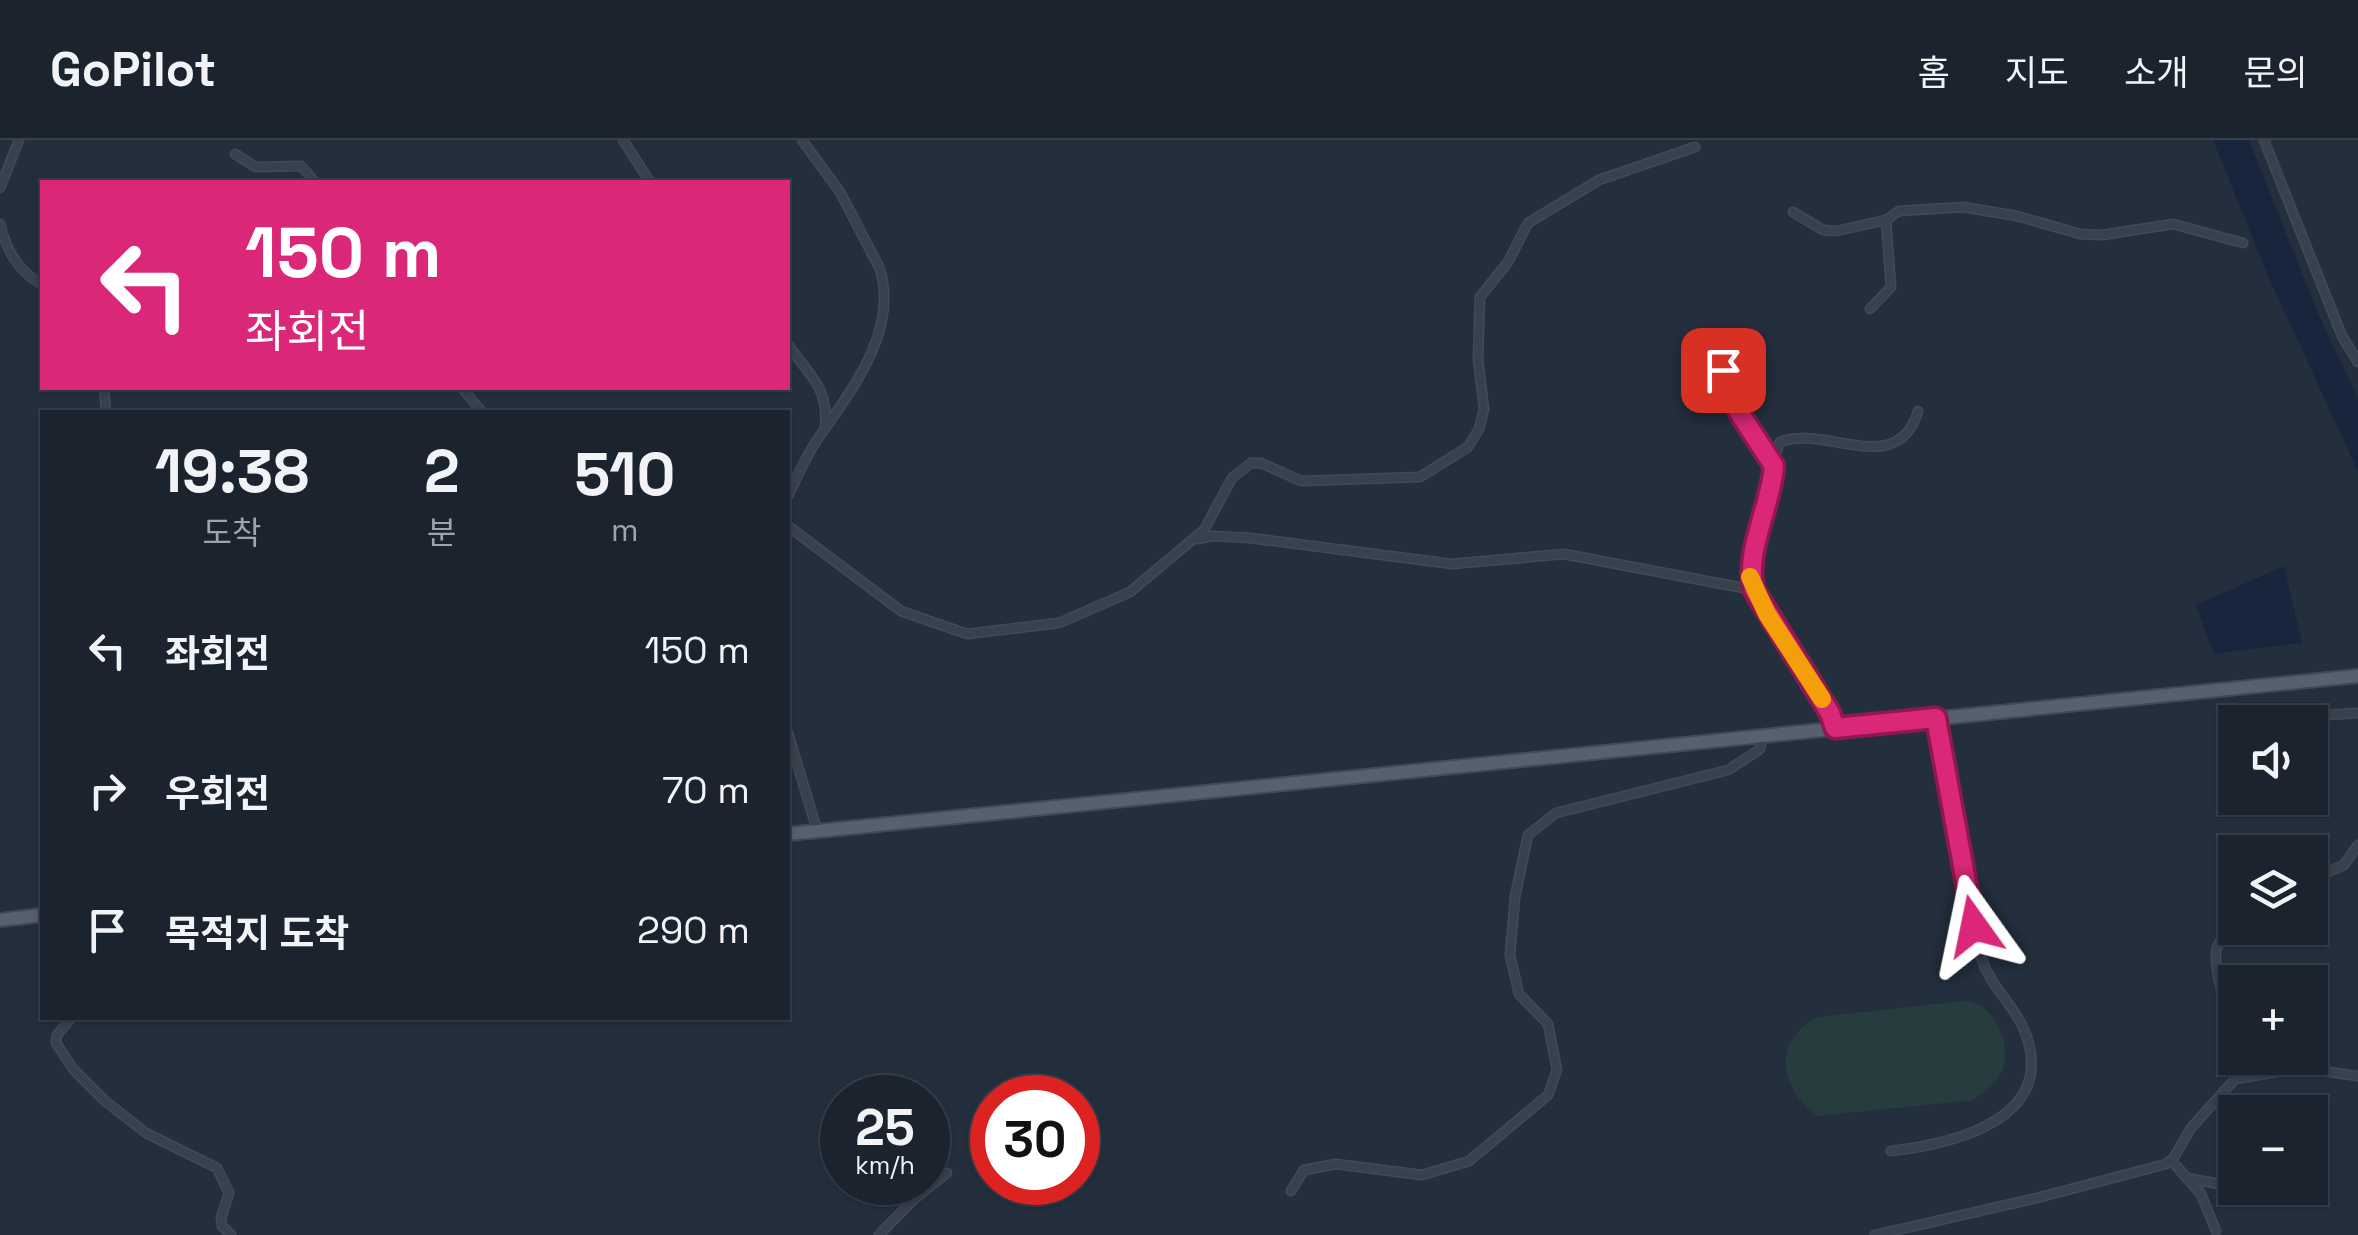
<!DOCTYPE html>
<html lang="ko">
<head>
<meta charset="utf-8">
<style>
	body { margin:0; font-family:"Space Grotesk","Noto Sans KR",sans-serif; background:#242b36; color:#f1f3f6; height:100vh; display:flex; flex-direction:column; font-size:38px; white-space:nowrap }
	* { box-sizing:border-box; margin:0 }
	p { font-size:32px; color:#a0a4aa }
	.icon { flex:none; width:55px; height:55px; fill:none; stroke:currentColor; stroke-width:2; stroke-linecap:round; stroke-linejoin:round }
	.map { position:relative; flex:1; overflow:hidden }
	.panel { position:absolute; left:40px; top:270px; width:750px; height:610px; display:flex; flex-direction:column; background:#1b232e; border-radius:0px; box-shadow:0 2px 8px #0004,0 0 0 2px #39404a }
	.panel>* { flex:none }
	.guide { position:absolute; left:40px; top:40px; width:750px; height:210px; border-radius:0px; box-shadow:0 2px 8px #0004,0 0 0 2px #39404a; background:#db2777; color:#fff; overflow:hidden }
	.controls { position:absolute; left:2218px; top:565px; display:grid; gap:20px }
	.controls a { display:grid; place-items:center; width:110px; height:110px; border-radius:0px; background:#1b232e; box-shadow:0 2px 8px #0004,0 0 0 2px #39404a; font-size:50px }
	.speed { position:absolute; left:820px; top:935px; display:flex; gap:20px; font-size:50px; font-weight:700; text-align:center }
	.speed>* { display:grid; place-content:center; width:130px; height:130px; border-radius:50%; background:#1b232e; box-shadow:0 2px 8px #0004,0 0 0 2px #39404a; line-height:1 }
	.speed small { font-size:25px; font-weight:400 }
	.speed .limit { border:15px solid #d22; background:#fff; color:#111 }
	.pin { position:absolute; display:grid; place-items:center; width:85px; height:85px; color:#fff; margin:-42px; border-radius:20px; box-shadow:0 5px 15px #0006 }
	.me { position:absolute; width:110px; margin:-55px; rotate:348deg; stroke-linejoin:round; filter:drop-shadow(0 0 8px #0008) }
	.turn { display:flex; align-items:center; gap:35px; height:210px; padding:0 40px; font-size:45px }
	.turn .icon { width:130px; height:130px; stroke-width:2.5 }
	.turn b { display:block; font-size:70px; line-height:85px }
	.eta { display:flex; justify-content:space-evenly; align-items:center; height:170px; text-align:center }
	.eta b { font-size:60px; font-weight:600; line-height:70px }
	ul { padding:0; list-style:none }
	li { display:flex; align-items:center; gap:30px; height:140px; padding:0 40px }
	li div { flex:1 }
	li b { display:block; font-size:38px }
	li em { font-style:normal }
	header { display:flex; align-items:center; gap:60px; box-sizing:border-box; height:140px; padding:0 50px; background:#1b232e; border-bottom:2px solid #39404a }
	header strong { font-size:48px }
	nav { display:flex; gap:55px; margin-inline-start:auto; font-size:35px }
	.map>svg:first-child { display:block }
</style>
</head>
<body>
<header>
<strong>GoPilot</strong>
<nav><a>홈</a><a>지도</a><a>소개</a><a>문의</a></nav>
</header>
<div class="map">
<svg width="2358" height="1095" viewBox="0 0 2358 1095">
	<rect width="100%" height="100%" fill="#242f3e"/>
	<path fill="#263c3f" d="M1963 861C1993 860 2013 905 2002 931 1997 944 1984 952 1973 960L1818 976C1779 949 1771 901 1818 877Z"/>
	<path fill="#17263c" d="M2213 0H2249L2314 164 2358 259V332L2265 129Z
		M2284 426 2302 503 2214 514 2196 465Z"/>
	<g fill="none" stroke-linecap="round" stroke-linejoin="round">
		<defs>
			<path id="street" d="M623 0 650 42
				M2264 0 2342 196 2358 222
				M235 14 256 27 301 26 315 42
				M0 48 19 0
				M1793 72 1823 90 1836 91 1886 80 1899 71 1963 67 2017 76 2080 94 2102 95 2173 84 2243 103
				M0 84C6 109 19 133 42 144
				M1870 169 1891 147 1886 80
				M1719 194C1722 255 1746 277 1773 326
				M788 204C808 236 829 245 825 287
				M104 248 106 272
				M462 248 482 272
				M788 356C797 337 805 318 817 300 850 252 899 192 880 129L840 52 802 0
				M788 386 901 471 967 494 1059 483 1130 452 1204 390 1232 338 1251 323H1261L1301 341 1420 337 1468 307 1479 289 1484 269 1478 219 1480 157 1508 122 1528 83 1599 40 1695 7
				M1198 399 1212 396 1250 398 1452 424 1564 414 1754 450
				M2312 576 2358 573
				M1835 589 1830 573 1754 450 1750 435 1752 421 1766 372 1774 318 1780 302C1825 284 1898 340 1918 271
				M788 593 817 690
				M2310 740 2344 725 2358 705
				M2235 787C2230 792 2221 798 2218 805 2209 824 2231 879 2235 902
				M71 878 57 895 56 903 74 930 105 961 146 993 217 1028 229 1053 221 1078 222 1086 231 1095
				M2235 917V939
				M1891 1011C1953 1004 2059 979 2025 892 2015 866 1991 847 1982 820 1971 789 1967 754 1961 722 1953 674 1945 626 1936 579
				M2171 1020 2201 1054 2216 1091
				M2187 1038 2235 1047
				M2241 1048 2291 1050 2320 1048
				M1291 1051 1304 1030 1336 1024 1422 1035 1469 1021 1548 955 1557 930 1548 884 1519 854 1510 815 1515 757 1528 695 1556 673 1728 630 1759 610 1764 596
				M879 1095 913 1060 947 1033
				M1875 1095 2037 1058 2166 1024 2173 1019 2191 988 2235 939 2301 928 2358 936"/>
			<path id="primary" d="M788 694 2358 536
				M0 780 42 775"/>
		</defs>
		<use href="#street" stroke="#414a57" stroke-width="11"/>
		<use href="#primary" stroke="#414a57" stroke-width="16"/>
		<use href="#street" stroke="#38414e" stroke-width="8"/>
		<use href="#primary" stroke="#56606e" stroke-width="12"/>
	</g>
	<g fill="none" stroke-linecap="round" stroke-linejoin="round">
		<defs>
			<path id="route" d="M1723 230 1735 266 1774 326C1771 366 1744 413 1754 450L1830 573 1835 588 1936 578 1974 786"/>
		</defs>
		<use href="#route" stroke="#8e194d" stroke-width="25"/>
		<use href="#route" stroke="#db2777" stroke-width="18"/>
		<path stroke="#f59e0b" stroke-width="18" d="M1750 437 1767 474 1822 559"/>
	</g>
</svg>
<div class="controls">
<a><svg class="icon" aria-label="sound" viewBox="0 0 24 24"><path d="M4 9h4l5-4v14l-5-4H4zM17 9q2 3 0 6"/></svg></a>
<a><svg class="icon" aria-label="layers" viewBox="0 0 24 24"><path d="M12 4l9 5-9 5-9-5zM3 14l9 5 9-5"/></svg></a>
<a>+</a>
<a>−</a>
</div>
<div class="speed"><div>25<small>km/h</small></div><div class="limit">30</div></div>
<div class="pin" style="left:1723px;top:230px;background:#d93025"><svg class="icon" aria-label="arrive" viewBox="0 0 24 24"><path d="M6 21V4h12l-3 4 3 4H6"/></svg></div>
<svg class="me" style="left:1974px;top:786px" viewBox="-20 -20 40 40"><path d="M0-17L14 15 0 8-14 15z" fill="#db2777" stroke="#fff" stroke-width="4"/></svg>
<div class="guide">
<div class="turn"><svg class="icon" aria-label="left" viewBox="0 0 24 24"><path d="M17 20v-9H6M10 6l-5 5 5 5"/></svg><div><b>150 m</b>좌회전</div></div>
</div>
<section class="panel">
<div class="eta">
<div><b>19:38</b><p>도착</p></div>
<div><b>2</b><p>분</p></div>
<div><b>510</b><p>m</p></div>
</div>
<ul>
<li><svg class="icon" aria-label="left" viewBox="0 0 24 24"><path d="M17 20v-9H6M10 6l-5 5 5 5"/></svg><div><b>좌회전</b></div><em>150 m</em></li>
<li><svg class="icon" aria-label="right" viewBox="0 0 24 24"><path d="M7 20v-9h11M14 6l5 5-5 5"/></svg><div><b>우회전</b></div><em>70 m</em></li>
<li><svg class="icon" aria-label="arrive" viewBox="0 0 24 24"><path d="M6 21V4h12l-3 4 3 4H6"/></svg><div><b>목적지 도착</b></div><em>290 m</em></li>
</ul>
</section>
</div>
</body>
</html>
